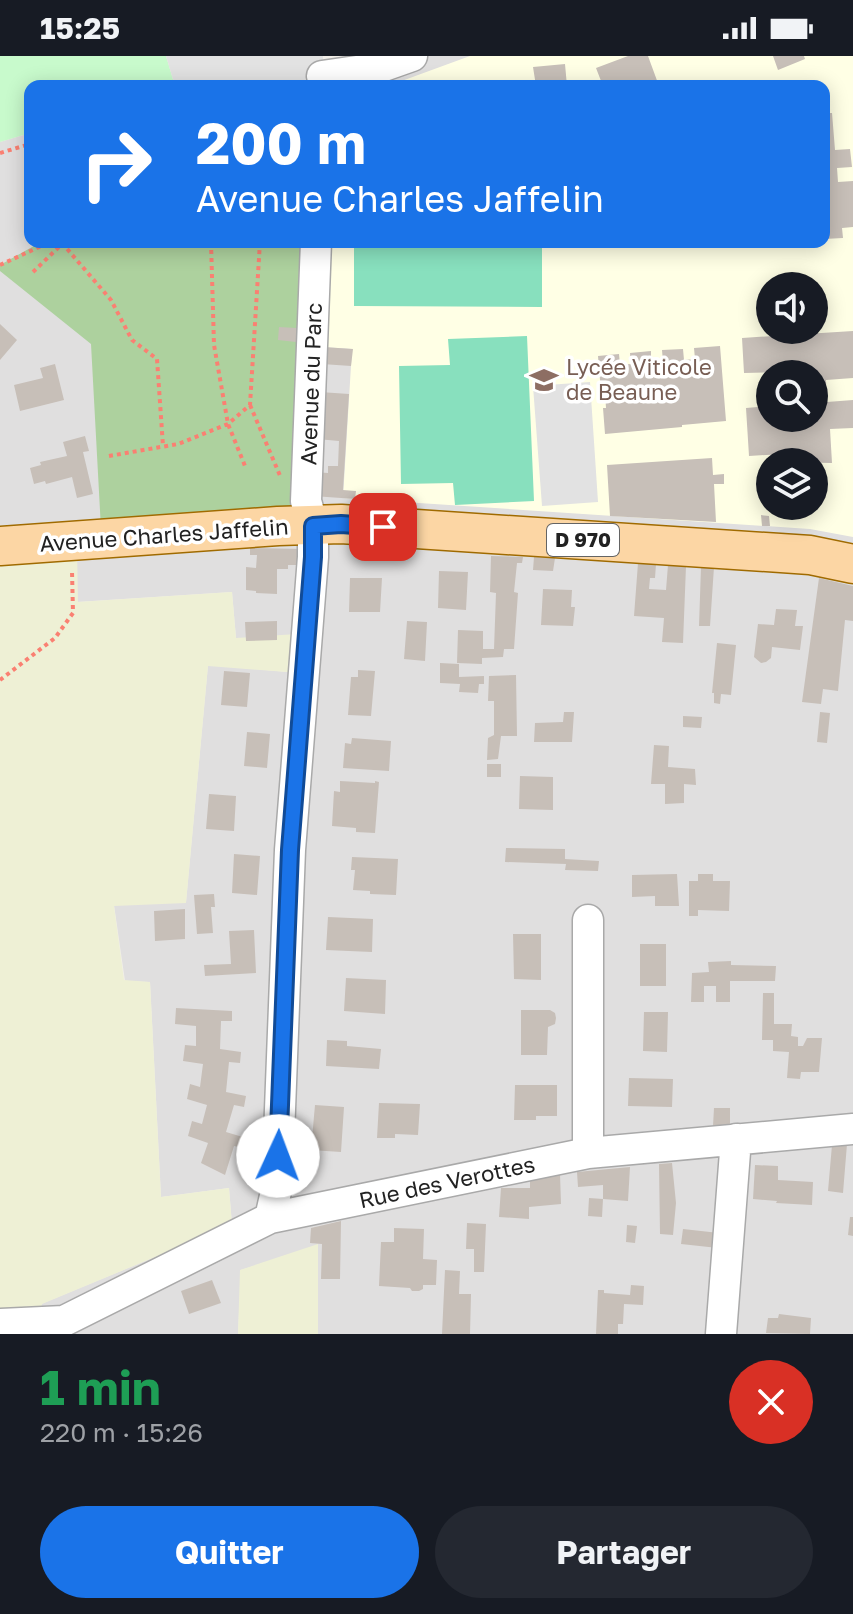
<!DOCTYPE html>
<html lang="fr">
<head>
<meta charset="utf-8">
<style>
	body { margin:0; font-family:"Golos Text",sans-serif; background:#242831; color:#f1f3f6; height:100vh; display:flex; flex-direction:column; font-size:30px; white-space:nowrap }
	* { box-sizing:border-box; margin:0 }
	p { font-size:26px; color:#9ea1a6 }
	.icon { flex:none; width:44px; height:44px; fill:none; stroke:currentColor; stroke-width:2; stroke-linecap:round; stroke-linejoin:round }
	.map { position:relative; height:1278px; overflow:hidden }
	.panel { display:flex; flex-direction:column; background:#171b24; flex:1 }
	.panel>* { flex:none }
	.top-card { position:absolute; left:24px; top:24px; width:806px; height:168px; border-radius:16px; box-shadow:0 4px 20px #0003; background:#1a73e8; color:#fff; overflow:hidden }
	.controls { position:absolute; left:756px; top:216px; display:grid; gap:16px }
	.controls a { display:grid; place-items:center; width:72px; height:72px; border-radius:50%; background:#171b24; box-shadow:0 4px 20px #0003; font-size:40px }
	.pin { position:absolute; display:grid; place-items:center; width:68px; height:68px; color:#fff; margin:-34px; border-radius:16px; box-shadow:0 4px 12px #0006 }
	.me { position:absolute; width:88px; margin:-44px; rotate:2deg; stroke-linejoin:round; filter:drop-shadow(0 0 6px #0008) }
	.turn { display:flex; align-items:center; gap:28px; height:168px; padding:0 40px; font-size:36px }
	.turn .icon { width:104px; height:104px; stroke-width:2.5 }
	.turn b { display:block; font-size:56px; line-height:68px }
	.round { display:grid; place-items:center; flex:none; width:84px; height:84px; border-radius:42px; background:#242831 }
	.headline { display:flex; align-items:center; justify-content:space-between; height:136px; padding:0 40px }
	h1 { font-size:48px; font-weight:700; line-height:60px; color:#1e9e55 }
	.button { display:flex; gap:16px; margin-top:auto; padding:16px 40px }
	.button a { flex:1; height:92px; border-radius:48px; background:#1a73e8; color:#fff; font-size:32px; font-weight:700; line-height:92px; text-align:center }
	.button a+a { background:#242831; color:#f1f3f6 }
	.status { display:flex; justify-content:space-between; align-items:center; height:56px; padding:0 40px; background:#171b24; direction:ltr }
	.status svg { height:22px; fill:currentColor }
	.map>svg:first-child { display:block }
</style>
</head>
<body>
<div class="status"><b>15:25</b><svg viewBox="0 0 49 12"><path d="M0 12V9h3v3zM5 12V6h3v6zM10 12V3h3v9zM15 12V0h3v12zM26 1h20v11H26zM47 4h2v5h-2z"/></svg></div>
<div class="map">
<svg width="853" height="1278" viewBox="0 0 853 1278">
	<rect width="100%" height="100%" fill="#f2efe9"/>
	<path fill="#e0dfdf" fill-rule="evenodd" d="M345 0H853V1278H318V1189L241 1214 238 1278H38L41 1248 232 1169 229 1132 161 1141 150 926 125 925 114 849 186 846 208 609 299 617 236 582 232 536 77 546 0 501V86L30 77V186H824V30H203ZM770 230H814V274H770ZM770 318H814V362H770ZM770 406H814V450H770Z"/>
	<path fill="#ffffe5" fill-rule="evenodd" d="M470 0H853V481L810 473 343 442 352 293 323 291 329 186H824V30H388ZM770 230H814V274H770ZM770 318H814V362H770ZM770 406H814V450H770Z"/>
	<path fill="#eef0d5" d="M77 492 78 546 232 536 236 582 297 578 300 617 208 610 186 847 114 850 124 924 150 926 161 1141 229 1132 232 1169 42 1248 38 1278H0V501Z
		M318 1188V1278H238L240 1214Z"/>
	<path fill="#add19e" d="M41 186H306L294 461 101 473 91 288 0 215V209Z"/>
	<path fill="#c8facc" d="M0 0H166L175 30H30V77L0 86Z"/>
	<path fill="#88e0be" d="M354 186H542V251L354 250Z
		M527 280 534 445 455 449 453 427 401 428 399 310 450 309 448 283Z"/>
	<path fill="#e2e2e2" d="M166 0H323L322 30H175Z
		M590 326 598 446 542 450 533 330Z"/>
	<path fill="#c7bfb8" d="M628 0H648L659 30H603L596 12Z
		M773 0H804L805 3 778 14Z
		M565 8 567 30H536L533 11Z
		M824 57H832L835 94 850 93 852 111 837 112 838 126 853 125V171L842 172 843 182 824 183Z
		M0 268 17 284 0 304Z
		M279 271 297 272 296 286 278 284Z
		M853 275V322L826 324 827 346 853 344V372L830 373 832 407 783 406V398L749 400 746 352 770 350V362H814V318H778V316L744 317 742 282Z
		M720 290 726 365 682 369V371L605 378 603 352H606L605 336H601L598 300 619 298 620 309 631 308 630 297 651 295V307L663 306 662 294 683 293 684 304 695 303 694 292Z
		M323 291 353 293 351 310 322 308Z
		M55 308 64 344 20 355 14 329 43 322 40 312Z
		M320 336 349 338 343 434 356 435 355 443 313 440 315 416 328 417V410H338L339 385 317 383Z
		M85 380 89 395 83 396 93 438 77 442 72 421 46 428 45 425 34 428 30 412 41 409 40 406 67 400 63 386Z
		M712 402 713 419 724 418V428H714L716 466 610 460 607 409Z
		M761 459 769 460 770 470H762Z
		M250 492 303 493 302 509H288V513H277V538L256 537V535L246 534V511L256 512 257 499H250Z
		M491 500 523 501 522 507H517L514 536 518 537 514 593H504L503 601 482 602V608L457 607 458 574 483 575V593H494L496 537 490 536Z
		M534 501 555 502 553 515 533 514Z
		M638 507 656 508 655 522H650L649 533 666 534 668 509 686 510 683 587 662 586 664 562 634 560Z
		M701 511H714L710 570H699Z
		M439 515 468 516 466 554 438 552Z
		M350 522H382L380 556H349Z
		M819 522 853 530V565L845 564 838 635 823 633 821 648 802 646Z
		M543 533 572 534 571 551H575L573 570 541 569Z
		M776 553 797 554 795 570H803L800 594 772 591 771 602 766 606 761 607 754 601 758 568 774 569Z
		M277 565V584L246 585 245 566Z
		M407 565 427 566 425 605 404 603Z
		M717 587 736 589 731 639 721 638 720 648 714 647V637H712Z
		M440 607 459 608V621L484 620V628H479L478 637 459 636 460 628 440 627Z
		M358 614 375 615 371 660 348 659 351 621H358Z
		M224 615 250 617 247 651 221 649Z
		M516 619 517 680H501L498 703 487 704 488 682 494 679V645H488L489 620Z
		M564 656H574L572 686H534L535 667 563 666Z
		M820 656 830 657 827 687 817 686Z
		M683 660 702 661 701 672 683 671Z
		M247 676 270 678 267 712 244 710Z
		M352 682 391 685 389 715 343 712 345 687 351 688Z
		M654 689 669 690 668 711 695 713 696 729 684 728V747L665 748V728H651Z
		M487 708H501V721H487Z
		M520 720 553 721V754L519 753Z
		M340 725 375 727V725L379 726 375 777 356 776V772L332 770 334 735 340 736Z
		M209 738 236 740 234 775 206 773Z
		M506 792 565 793V803L599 805 598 815 565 814 566 808 505 806Z
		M234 798 260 800 257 839 232 837Z
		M352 801 398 803 396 839 370 838V835L353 834 355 814H351Z
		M677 818 679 850H655V840L632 841V819Z
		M698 818H713V825H730L729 855 698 854V860H689V825H698Z
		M214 838 215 851H211L213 877 197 878 194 839Z
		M185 853V883L155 885 154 855Z
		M328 861 373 863 372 896 326 894Z
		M254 874 256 917 205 920 204 909 231 908 229 875Z
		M513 878H541V924L514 923Z
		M640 888H666V930H640Z
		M731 905V909L776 910 775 925H730V946H716V930H704V946H691L692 917 709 916 708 906Z
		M346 922 386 924 385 958 344 955Z
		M763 937H774V968H792L791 980 798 981V990H803L807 982H822L819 1016H801L800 1023 787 1022 789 996 773 995V984H762Z
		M176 952 232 955V965H221L220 993 241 996 240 1007 229 1006 226 1036 246 1040 244 1051 234 1049 226 1076 246 1082 244 1092 234 1090 225 1119 201 1107 208 1087 188 1080 192 1065 202 1068 207 1049 187 1043 190 1028 200 1031 203 1008 183 1005 185 989 196 990V970L175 968Z
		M521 954H550L555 957 556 962 555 968 548 971 547 999H521Z
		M644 956H668L667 996 643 995Z
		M327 984 347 985V990L381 993 379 1013 326 1010Z
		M629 1022 673 1023 672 1051 628 1050Z
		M515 1029H557V1060H536V1064H514Z
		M379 1047 420 1048 418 1079 395 1078V1082H377Z
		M315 1049 344 1051 341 1096 311 1094Z
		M714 1052H730V1068L713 1070Z
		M847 1088 843 1137 828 1135 832 1089Z
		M672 1107 676 1147 673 1179 660 1178 659 1108Z
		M755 1109 778 1110V1124L813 1126 812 1149 776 1147 777 1145 753 1143Z
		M630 1111 628 1145 603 1143V1129L578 1131 577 1116Z
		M560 1118 561 1148 529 1151V1163L499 1161 501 1132H530V1121Z
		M589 1142 603 1143 602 1161 588 1160Z
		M850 1161H853V1180L848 1179Z
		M341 1165 340 1223H321L322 1188 310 1187 311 1172Z
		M467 1167 486 1168 484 1216H474V1193H466Z
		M627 1169 637 1170 635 1187 626 1186Z
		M394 1172 424 1173 423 1203 437 1204 436 1229H423V1233L419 1235H412L410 1232 379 1230 381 1186H394Z
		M683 1173 719 1177 718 1192 681 1188Z
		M445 1214 460 1215 459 1238H471L470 1278H442Z
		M212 1224 221 1247 189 1258 181 1235Z
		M631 1229 644 1230 643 1249 624 1248 623 1268H618V1278H596L598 1234H604V1237L630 1239Z
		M779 1258 811 1262 810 1278 766 1277 768 1262H778Z"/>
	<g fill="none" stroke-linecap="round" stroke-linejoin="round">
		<defs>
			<path id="minor" d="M322 20 378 12 412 0
				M588 1097V864
				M270 1162 277 1131 290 794 313 501V470L306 445 316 186
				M0 1268 64 1265 270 1162 588 1097 853 1073
				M721 1278 736 1083"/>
			<path id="major" d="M0 490 278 470 341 468 810 499 853 508"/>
		</defs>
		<use href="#minor" stroke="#a9a9a9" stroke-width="33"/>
		<use href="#major" stroke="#a06b00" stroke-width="41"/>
		<path stroke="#fa8072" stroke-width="4" stroke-dasharray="4 4" stroke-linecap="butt" d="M0 97 30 88
			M211 186 214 289 228 368 245 410
			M62 187 111 244 132 284 157 303 163 390
			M0 209 50 186
			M33 216 62 188
			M250 349 281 422
			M109 400 178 388 228 368 250 349 260 186
			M0 624 55 582 73 557 72 515"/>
		<use href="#minor" stroke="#fff" stroke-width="30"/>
		<use href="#major" stroke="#fcd6a4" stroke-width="38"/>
	</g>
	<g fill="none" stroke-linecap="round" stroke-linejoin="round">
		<defs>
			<path id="route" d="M278 1100 290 794 313 501V470L341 468 383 471"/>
		</defs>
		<use href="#route" stroke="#114b97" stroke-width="20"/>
		<use href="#route" stroke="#1a73e8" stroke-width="14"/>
	</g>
	<defs>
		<symbol id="school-bare" viewBox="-9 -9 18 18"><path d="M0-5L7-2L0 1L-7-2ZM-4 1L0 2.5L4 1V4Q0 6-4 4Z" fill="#8d6e63" stroke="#fff" stroke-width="2.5" paint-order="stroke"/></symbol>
	</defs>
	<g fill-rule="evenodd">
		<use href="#school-bare" x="524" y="304" width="40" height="40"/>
	</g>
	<g text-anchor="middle" stroke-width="7" stroke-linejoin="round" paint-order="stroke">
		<rect fill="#fff" stroke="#646464" stroke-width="2" x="547" y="468" width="72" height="32" rx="6"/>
		<g font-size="20" font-weight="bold" fill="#222">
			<text x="583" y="491">D 970</text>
		</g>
		<g font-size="22" fill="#785e54" stroke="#fff" text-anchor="start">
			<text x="566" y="319">Lycée Viticole<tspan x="566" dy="25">de Beaune</tspan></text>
		</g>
		<g font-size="22" fill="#222" stroke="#fff">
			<text transform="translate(311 328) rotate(-88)" y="8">Avenue du Parc</text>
			<text transform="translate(164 479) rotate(-4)" y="8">Avenue Charles Jaffelin</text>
			<text transform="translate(447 1126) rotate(-12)" y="8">Rue des Verottes</text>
		</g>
	</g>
</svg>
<div class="controls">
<a><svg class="icon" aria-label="sound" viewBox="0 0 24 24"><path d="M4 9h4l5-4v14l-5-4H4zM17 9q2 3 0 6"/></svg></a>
<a><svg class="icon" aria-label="search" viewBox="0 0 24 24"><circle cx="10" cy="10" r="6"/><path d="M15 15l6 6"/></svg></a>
<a><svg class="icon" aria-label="layers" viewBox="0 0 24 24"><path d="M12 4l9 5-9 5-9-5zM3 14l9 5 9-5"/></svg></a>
</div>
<div class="pin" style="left:383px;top:471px;background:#d93025"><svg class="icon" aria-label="arrive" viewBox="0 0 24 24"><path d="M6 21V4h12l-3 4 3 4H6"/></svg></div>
<svg class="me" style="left:278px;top:1100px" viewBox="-20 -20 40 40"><circle r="19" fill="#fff"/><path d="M0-13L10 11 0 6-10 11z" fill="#1a73e8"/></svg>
<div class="top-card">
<div class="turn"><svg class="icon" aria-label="right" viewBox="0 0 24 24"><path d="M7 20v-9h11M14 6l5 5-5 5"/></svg><div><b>200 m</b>Avenue Charles Jaffelin</div></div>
</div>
</div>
<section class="panel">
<div class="headline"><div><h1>1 min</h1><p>220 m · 15:26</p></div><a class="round" style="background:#d93025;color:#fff"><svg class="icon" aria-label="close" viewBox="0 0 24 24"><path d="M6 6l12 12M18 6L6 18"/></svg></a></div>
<div class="button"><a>Quitter</a><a>Partager</a></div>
</section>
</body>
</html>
